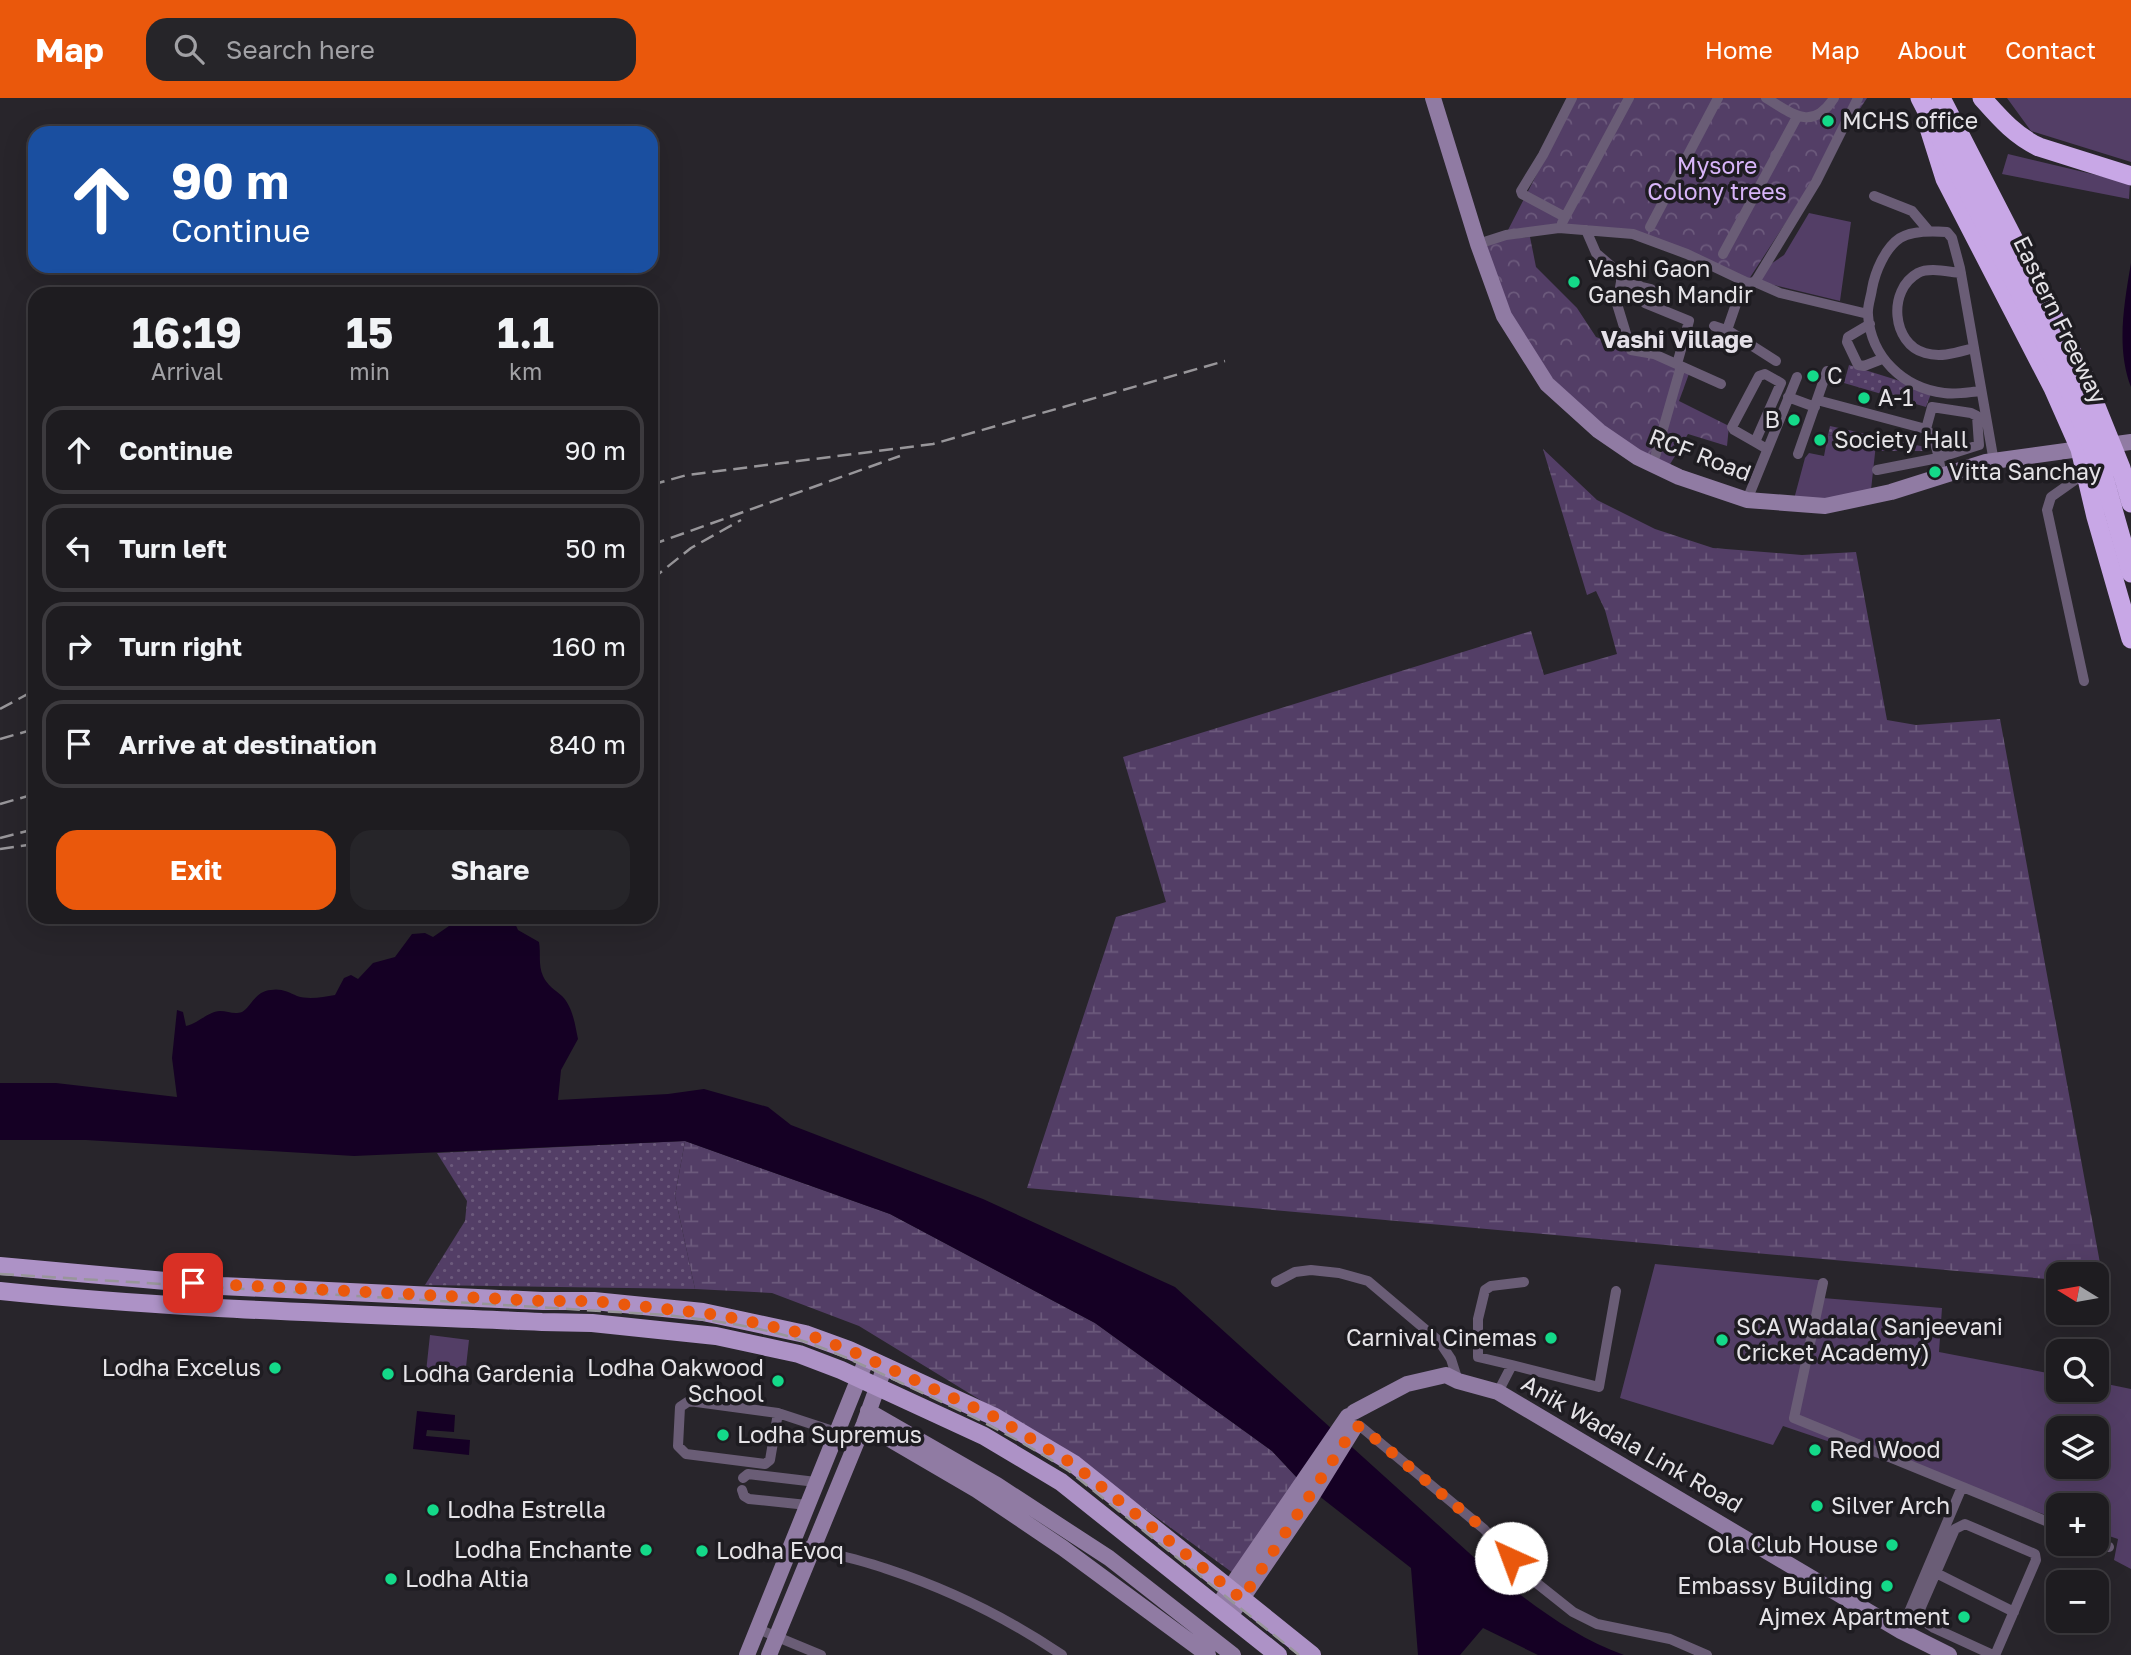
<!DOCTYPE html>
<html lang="en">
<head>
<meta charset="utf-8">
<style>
	body { margin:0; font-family:"Golos Text",sans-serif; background:#262529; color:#f1f3f6; height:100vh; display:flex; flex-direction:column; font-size:26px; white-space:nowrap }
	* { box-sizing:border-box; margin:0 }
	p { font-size:23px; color:#a1a1a5 }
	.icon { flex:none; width:38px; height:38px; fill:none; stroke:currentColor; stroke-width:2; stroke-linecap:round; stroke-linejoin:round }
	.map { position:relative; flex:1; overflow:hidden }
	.sheet { position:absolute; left:28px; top:189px; width:630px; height:637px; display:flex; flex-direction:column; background:#1e1c20; border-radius:21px; box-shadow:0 7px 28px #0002,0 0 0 2px #3c3a3e }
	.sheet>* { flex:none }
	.banner { position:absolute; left:28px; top:28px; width:630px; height:147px; border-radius:21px; box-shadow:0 7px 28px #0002,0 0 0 2px #3c3a3e; background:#1a4fa0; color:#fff; overflow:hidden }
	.needle { width:46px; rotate:281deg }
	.controls { position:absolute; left:2046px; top:1164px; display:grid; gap:14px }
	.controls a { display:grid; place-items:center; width:63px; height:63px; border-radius:14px; background:#1e1c20; box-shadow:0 7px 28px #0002,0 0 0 2px #3c3a3e; font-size:35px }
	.pin { position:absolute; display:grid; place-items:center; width:60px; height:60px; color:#fff; margin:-30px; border-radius:14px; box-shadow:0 4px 10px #0006 }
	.me { position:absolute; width:77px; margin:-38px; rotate:317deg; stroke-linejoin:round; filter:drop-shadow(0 0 5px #0008) }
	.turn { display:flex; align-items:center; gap:24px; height:147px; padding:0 28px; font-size:32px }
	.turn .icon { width:91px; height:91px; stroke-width:2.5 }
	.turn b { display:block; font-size:49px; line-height:60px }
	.eta { display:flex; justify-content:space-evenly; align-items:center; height:119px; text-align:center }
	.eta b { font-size:42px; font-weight:700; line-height:49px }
	.primary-button { display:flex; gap:14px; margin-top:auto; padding:14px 28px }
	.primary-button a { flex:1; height:80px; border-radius:21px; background:#ea580c; color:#fff; font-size:28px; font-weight:700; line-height:80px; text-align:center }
	.primary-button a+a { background:#262529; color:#f1f3f6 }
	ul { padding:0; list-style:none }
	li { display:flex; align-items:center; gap:21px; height:88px; margin:0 14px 10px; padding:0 14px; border:4px solid #3c3a3e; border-radius:21px }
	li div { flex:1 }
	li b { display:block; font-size:26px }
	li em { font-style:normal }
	header { display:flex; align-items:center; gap:42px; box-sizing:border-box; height:98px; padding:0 35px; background:#ea580c; color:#fff }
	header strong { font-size:33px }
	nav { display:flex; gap:38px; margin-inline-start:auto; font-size:24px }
	.search { width:490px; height:63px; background:#262529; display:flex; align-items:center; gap:18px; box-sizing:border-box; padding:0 24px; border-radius:21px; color:#a1a1a5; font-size:26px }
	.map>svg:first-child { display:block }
</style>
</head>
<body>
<header>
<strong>Map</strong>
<div class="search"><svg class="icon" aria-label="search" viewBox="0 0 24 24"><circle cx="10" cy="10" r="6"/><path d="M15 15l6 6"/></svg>Search here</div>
<nav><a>Home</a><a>Map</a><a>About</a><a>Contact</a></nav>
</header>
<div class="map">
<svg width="2131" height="1557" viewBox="0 0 2131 1557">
	<defs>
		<pattern id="grass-dots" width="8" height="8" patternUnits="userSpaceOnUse" patternTransform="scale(1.75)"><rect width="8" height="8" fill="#533e66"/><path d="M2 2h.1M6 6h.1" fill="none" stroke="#6c5a7c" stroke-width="1.8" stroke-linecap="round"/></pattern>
		<pattern id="forest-crowns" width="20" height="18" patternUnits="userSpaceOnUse" patternTransform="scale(1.75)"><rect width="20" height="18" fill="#533e66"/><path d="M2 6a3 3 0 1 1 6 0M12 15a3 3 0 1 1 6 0" fill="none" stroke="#6c5a7c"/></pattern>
		<pattern id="wetland-marsh" width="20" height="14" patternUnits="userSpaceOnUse" patternTransform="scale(1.75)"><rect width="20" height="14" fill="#533e66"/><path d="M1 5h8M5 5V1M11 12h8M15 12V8" fill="none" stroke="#6c5a7c"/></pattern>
	</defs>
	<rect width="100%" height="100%" fill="#28252b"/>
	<path fill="url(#grass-dots)" d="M1849 267 1932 293 1926 309 1844 285Z
		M1830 328 1925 349V353H1875L1876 346 1828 337Z
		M685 1043 675 1098 695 1191 425 1187 465 1123 467 1103 437 1055Z"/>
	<path fill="url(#forest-crowns)" d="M1576 0H1867L1749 181 1633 136 1507 134Z
		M1530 139 1536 169 1577 210 1596 239 1690 273 1679 303 1729 328 1727 348 1688 336 1669 368C1604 341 1548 285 1513 224 1500 201 1493 173 1483 149L1507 141Z"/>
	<path fill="url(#wetland-marsh)" d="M1543 351 1597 402 1655 431 1713 450 1802 457 1856 454 1887 622 1916 627 2000 621 2102 1176 2097 1180 2096 1176H2058V1182L1027 1090 1116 819 1166 804 1123 659 1531 533 1544 577 1617 556 1605 512 1596 493 1587 497Z
		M685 1043 890 1116 1095 1225 1272 1353 1300 1383 1233 1475 1072 1358 859 1228 772 1195 695 1191 675 1098Z"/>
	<path fill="#533e66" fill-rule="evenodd" d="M2007 0H2131V64L2031 33Z
		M2008 56 2130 85 2129 101 2002 76Z
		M1809 115 1851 124 1840 203 1749 181 1784 157Z
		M1828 337 1876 346 1871 392 1826 402 1794 401 1805 360 1809 355 1824 358Z
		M1655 1166 1828 1183 1823 1200 1942 1210 1939 1254 2058 1277V1292H2096L2097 1284 2131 1291V1471L2114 1462 2118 1441 2097 1434 2096 1407H2058V1421L1783 1328 1773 1347 1620 1300ZM2058 1330H2096V1368H2058Z
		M430 1237 469 1242 465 1278 426 1274Z"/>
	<path fill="#150024" d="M2131 165V289C2116 250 2124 206 2131 165Z
		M512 819 518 832 539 844C541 855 538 867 543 878 547 887 555 892 562 898 573 909 575 927 578 941L561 972 558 1002 668 996 704 991 768 1009 791 1027 983 1101 1175 1189 1478 1463C1522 1499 1570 1538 1624 1557H1538L1483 1530 1460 1557H1418L1411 1470 1300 1383 1272 1353 1095 1225 890 1116 685 1043 354 1058 86 1042H0V985H56L177 999 172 960 177 912 183 914 186 928C199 925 207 914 220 913 228 913 234 917 242 914 251 909 255 893 271 892 280 890 289 894 297 898 309 902 323 899 335 897L344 880 351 877 358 881 373 865 395 859 412 836 425 835 433 839 449 828 457 820Z
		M417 1313 455 1317 454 1334 427 1332 426 1338 470 1342 469 1357 413 1351Z"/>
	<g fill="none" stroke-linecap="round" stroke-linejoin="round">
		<path stroke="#6a5d76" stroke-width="10" d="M1766 0C1793 16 1812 34 1834 0
			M1874 98 1912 113 1928 132
			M1565 119 1522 96 1521 93 1543 57 1572 0
			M1562 125 1629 0
			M1650 129 1718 0
			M1586 132 1596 155 1618 174 1621 178V184L1651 191
			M1478 146 1506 137 1559 130 1633 136 1687 156 1748 185 1755 184 1816 84 1858 0
			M1723 156 1797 19
			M1961 175C1948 174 1930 169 1918 175 1887 192 1892 246 1925 255 1942 260 1958 254 1974 250
			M1621 184 1617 206 1631 252 1654 256 1721 286
			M1755 184 1780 195 1868 216
			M1640 188 1641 200 1645 205 1689 223 1677 266
			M1870 226 1848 239 1847 244 1858 267 1864 268 1882 261
			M1714 228 1729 233 1776 263
			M1727 232 1744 183
			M1981 293C1969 294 1956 297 1944 295 1903 290 1871 259 1868 217 1867 209 1871 199 1872 191 1875 174 1885 150 1900 140 1913 132 1933 133 1947 134L1952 140 1960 170 1994 364
			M1788 299 1815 309
			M1817 302 1926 331C1938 342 1939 364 1942 380
			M1755 344 1781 285 1765 276 1759 278 1732 329 1734 332 1755 344 1767 351
			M1798 356 1827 273
			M1653 366 1681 268
			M1877 372 1938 360 1979 347 1977 318 1971 315 1932 309 1926 331
			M1747 402 1797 279
			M2084 583 2047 412 2051 399 2085 375
			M1276 1184 1295 1174 1311 1172 1339 1175 1368 1183 1439 1243 1451 1261 1458 1283
			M1823 1185 1794 1320 2058 1428
			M1512 1267 1478 1259V1221L1485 1192 1491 1188 1524 1184
			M1498 1294 1512 1267 1599 1289 1616 1193
			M778 1315 689 1303 680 1309 678 1348 686 1356 765 1366 770 1362 778 1315 836 1334
			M1360 1328 1484 1431 1524 1475 1573 1514 1597 1526 1670 1541 1707 1557
			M743 1380 748 1376 816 1384
			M742 1392 744 1398 749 1401 807 1407
			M1965 1426 2035 1456 2036 1462 1996 1555 1993 1557 1934 1530 1919 1520 1918 1516 1955 1431Z
			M793 1444C824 1455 856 1460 887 1471 948 1491 1009 1521 1062 1557
			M2096 1444 2109 1449
			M1932 1473 2014 1514
			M758 1531 821 1557
			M1901 1533 1962 1389"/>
		<path stroke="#907ba3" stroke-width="16" d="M1433 0 1478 146 1504 218 1547 286 1599 333 1637 359 1679 379 1747 402 1825 408 1891 394 1986 364 2131 344
			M868 1313 997 1387 1109 1460 1233 1557
			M1354 1314 1407 1286 1446 1277 1458 1283 1498 1294 1901 1533 1949 1557
			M864 1326 977 1392 1063 1450 1208 1557
			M1217 1509 1348 1318
			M1230 1518 1310 1401 1354 1330
			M747 1557 867 1260
			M769 1557 864 1326 885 1268"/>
		<path stroke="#ad92c6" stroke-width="18" d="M0 1168 221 1188 543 1203H594L703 1214 805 1236 849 1252 995 1319 1074 1366 1312 1557
			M0 1193C180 1212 361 1216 542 1224L592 1225 716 1238 799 1256 841 1272 984 1338 1061 1384 1278 1557"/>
		<path stroke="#c8a7e6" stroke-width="19" d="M1982 0C1999 19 2015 38 2039 49L2131 78
			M1928 27 1945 81 2053 290 2080 351 2096 419 2131 541"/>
		<path stroke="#98969a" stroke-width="2.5" stroke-dasharray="14 7" stroke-linecap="butt" d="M651 387 687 377 933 346 1225 263
			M651 447 900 358
			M651 482 691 450 741 422
			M0 611 35 592
			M0 641 35 631
			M0 706 35 696
			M0 740 35 731
			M0 751 35 746
			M0 1176 666 1217C702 1221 740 1226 776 1235 819 1246 859 1265 899 1284 960 1312 1013 1337 1069 1373L1299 1557"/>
		<path stroke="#c8a7e6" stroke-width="19" d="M1920 0 2066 284 2103 376 2131 475
			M1941 0 2083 276 2121 370 2131 405"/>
	</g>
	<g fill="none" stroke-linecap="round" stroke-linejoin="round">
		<path stroke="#ea580c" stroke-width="12" stroke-dasharray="0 21.6" d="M193 1185 543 1203H594L719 1217 806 1236 849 1252 995 1319 1073 1366 1242 1501 1354 1330 1360 1328 1484 1431 1511 1460"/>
	</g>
	<g fill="#14d989" stroke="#1e1c21" stroke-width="2.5">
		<circle cx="1828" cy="23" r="7"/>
		<circle cx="1574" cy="184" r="7"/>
		<circle cx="1813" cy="278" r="7"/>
		<circle cx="1864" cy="300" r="7"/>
		<circle cx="1794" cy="322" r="7"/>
		<circle cx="1820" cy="342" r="7"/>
		<circle cx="1935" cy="374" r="7"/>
		<circle cx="1551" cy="1240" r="7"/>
		<circle cx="1722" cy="1242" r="7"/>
		<circle cx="275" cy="1270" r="7"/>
		<circle cx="388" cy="1276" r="7"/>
		<circle cx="778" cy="1283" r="7"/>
		<circle cx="723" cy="1337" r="7"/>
		<circle cx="1815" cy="1352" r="7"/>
		<circle cx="1817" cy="1408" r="7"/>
		<circle cx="433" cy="1412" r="7"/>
		<circle cx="1892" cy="1447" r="7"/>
		<circle cx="646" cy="1452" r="7"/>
		<circle cx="702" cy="1453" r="7"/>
		<circle cx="391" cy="1481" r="7"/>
		<circle cx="1887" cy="1488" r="7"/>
		<circle cx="1964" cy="1519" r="7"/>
	</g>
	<g text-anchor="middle" stroke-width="7" stroke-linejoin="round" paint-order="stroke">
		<g font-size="23" fill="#e5e3e7" stroke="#1e1c21" text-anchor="start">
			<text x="1842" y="31">MCHS office</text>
			<text x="1588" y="179">Vashi Gaon<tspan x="1588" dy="26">Ganesh Mandir</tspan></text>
			<text x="1827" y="286">C</text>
			<text x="1878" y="308">A-1</text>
			<text x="1780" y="330" text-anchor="end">B</text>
			<text x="1834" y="350">Society Hall</text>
			<text x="1949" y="382">Vitta Sanchay</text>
			<text x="1736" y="1237">SCA Wadala( Sanjeevani<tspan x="1736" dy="26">Cricket Academy)</tspan></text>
			<text x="1537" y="1248" text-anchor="end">Carnival Cinemas</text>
			<text x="261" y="1278" text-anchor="end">Lodha Excelus</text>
			<text x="764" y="1278" text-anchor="end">Lodha Oakwood<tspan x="764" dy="26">School</tspan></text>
			<text x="402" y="1284">Lodha Gardenia</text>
			<text x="737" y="1345">Lodha Supremus</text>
			<text x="1829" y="1360">Red Wood</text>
			<text x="1831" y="1416">Silver Arch</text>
			<text x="447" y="1420">Lodha Estrella</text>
			<text x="1878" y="1455" text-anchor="end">Ola Club House</text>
			<text x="632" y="1460" text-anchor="end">Lodha Enchante</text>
			<text x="716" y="1461">Lodha Evoq</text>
			<text x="405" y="1489">Lodha Altia</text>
			<text x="1873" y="1496" text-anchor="end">Embassy Building</text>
			<text x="1950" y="1527" text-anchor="end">Ajmex Apartment</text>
		</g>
		<g font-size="23" fill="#d8b5f9" stroke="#1e1c21">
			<text x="1717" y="76">Mysore<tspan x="1717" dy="26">Colony trees</tspan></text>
		</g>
		<g font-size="23" fill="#e5e3e7" stroke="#1e1c21">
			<text transform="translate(2060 222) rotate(64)" y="8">Eastern Freeway</text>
			<text transform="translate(1700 357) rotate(21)" y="8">RCF Road</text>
			<text transform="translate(1632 1346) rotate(30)" y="8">Anik Wadala Link Road</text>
		</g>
		<g font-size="24" font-weight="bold" fill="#e4e0e8" stroke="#1e1c21">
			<text x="1677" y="250">Vashi Village</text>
		</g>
	</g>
</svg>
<div class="controls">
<a><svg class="needle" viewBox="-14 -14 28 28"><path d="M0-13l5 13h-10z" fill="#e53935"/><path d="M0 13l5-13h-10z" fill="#a1a1a5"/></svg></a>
<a><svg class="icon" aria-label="search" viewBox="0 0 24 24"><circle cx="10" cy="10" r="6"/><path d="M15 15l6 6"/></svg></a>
<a><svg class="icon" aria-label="layers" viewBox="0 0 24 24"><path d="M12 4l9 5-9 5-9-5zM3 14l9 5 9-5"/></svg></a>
<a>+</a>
<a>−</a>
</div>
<div class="pin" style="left:193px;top:1185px;background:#d93025"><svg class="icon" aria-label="arrive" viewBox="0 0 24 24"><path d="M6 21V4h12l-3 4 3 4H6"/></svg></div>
<svg class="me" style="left:1511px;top:1460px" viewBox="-20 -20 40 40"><circle r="19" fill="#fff"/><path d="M0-13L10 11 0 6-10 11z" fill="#ea580c"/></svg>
<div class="banner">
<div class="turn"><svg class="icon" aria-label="ahead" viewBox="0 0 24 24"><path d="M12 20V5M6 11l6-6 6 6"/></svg><div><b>90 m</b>Continue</div></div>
</div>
<section class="sheet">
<div class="eta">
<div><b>16:19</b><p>Arrival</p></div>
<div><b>15</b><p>min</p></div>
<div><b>1.1</b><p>km</p></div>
</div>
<ul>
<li><svg class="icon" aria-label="ahead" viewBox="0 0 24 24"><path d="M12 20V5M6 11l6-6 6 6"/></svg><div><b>Continue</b></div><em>90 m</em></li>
<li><svg class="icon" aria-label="left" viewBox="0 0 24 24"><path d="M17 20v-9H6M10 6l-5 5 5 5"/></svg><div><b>Turn left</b></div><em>50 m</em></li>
<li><svg class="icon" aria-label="right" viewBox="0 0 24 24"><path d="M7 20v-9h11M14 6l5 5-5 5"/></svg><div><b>Turn right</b></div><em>160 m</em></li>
<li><svg class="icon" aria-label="arrive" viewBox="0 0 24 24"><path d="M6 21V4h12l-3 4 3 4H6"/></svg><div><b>Arrive at destination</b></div><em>840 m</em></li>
</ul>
<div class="primary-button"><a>Exit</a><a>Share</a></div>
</section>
</div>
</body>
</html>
